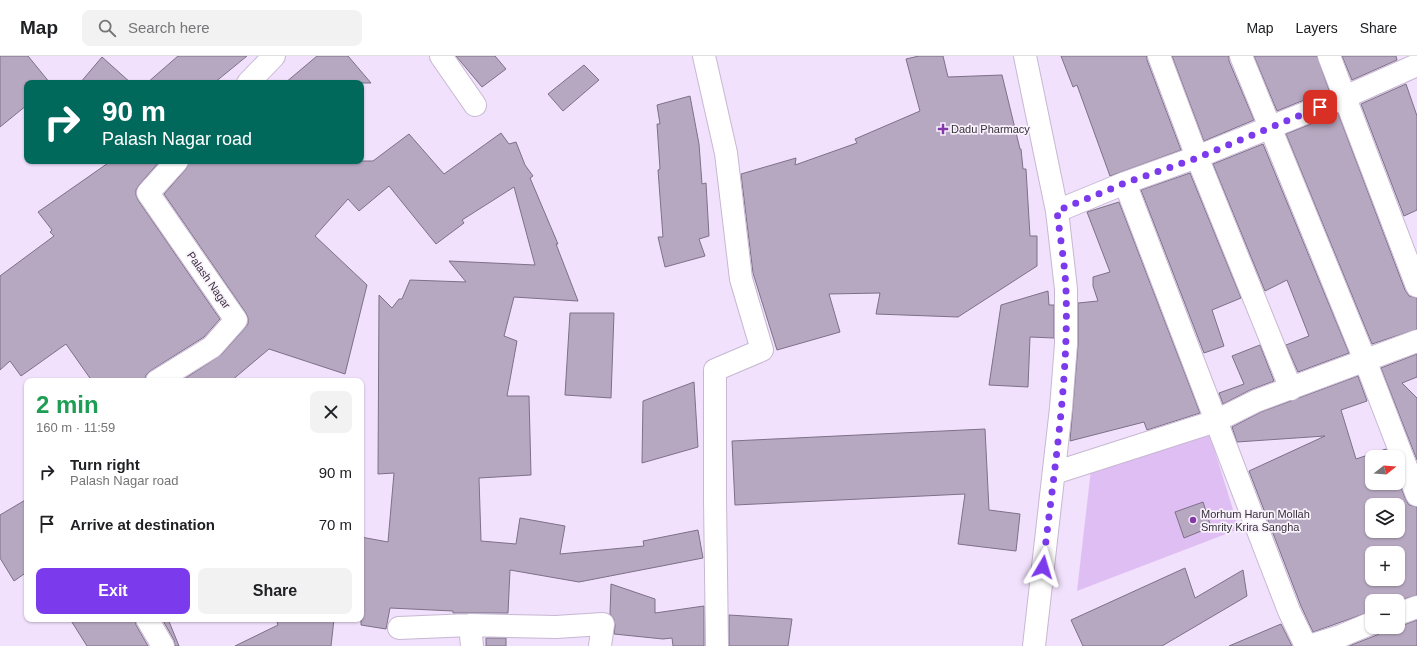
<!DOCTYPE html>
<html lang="en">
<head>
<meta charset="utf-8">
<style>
	body { margin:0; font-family:Helvetica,sans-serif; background:#f2f2f2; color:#202124; height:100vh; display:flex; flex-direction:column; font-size:15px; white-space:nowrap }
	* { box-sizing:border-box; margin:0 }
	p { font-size:13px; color:#757577 }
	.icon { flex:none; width:22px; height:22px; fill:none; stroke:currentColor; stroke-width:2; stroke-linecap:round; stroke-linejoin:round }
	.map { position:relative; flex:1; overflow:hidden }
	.sheet { position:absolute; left:24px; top:322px; width:340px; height:244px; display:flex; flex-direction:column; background:#fff; border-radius:8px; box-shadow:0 1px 3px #0004 }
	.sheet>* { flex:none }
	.banner { position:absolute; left:24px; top:24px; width:340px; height:84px; border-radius:8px; box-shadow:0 1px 3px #0004; background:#00695c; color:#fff; overflow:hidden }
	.needle { width:26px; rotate:73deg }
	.tools { position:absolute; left:1365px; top:394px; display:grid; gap:8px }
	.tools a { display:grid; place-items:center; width:40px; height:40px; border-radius:8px; background:#fff; box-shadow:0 1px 3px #0004; font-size:20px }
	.pin { position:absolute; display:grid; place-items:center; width:34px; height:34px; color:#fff; margin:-17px; border-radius:8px; box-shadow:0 2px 6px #0006 }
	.me { position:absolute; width:44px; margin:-22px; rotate:7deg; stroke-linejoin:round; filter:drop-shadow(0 0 3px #0008) }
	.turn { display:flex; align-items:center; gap:14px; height:84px; padding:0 12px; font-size:18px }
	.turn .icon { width:52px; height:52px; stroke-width:2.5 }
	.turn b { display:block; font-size:28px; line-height:34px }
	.round { display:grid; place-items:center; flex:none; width:42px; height:42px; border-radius:8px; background:#f2f2f2 }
	.summary { display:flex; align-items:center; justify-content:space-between; height:68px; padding:0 12px }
	h1 { font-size:24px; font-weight:700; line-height:30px; color:#1e9e55 }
	.cta { display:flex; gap:8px; margin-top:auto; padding:8px 12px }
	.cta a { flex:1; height:46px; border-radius:8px; background:#7c3aed; color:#fff; font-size:16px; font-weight:700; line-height:46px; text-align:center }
	.cta a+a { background:#f2f2f2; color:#202124 }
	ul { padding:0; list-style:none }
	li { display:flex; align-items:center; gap:12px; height:52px; padding:0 12px }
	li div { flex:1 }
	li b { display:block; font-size:15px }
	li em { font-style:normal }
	header { display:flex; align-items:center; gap:24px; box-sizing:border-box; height:56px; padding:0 20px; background:#fff; border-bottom:1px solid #e0e0e0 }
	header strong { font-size:19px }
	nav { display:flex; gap:22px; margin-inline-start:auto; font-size:14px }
	.search { width:280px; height:36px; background:#f2f2f2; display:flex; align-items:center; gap:10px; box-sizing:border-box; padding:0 14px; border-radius:8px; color:#757577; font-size:15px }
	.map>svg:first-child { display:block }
</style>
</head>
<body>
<header>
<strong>Map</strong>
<div class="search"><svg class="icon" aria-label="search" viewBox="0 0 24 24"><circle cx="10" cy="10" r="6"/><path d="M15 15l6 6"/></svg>Search here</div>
<nav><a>Map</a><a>Layers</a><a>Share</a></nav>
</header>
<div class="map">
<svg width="1417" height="590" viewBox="0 0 1417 590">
	<rect width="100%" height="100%" fill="#f1e1fc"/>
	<path fill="#dfbef4" d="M1208 373 1239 473 1077 535 1092 405Z"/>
	<path fill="#b7a8c1" stroke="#7e7088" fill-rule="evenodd" d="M0 0H28L50 27H27V49L0 71Z
		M178 0H247L214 27H147Z
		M317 0H348L371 27H285Z
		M456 0H495L506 13 482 31Z
		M919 0H943L948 21 1002 19 1020 93H1021L1023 113H1026L1030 180H1037V210L958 261 876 258 880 237 829 238 840 276 777 294 753 217 741 118 796 102 795 109 857 87 855 83 920 55 906 3Z
		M1061 0H1147V4L1181 94 1110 120 1077 29 1073 31Z
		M1172 0H1229V5L1254 64 1204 85Z
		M1254 0H1317L1329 34 1277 55Z
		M1342 0H1396L1397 4 1352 24Z
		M102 1 131 27H80Z
		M584 9 599 24 563 55 548 38Z
		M1406 28 1417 60V154L1404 160 1361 48Z
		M690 40 699 88 702 128 706 127 709 180 699 183 705 200 665 211 658 181H663L658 114 660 113 657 68H660L657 49Z
		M1338 57 1405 234 1409 240 1417 242V273L1372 288 1286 78Z
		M501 77 509 88 516 86 525 109 533 120 530 122 558 188H556L578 245 514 241 504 280 517 285 507 340H529L531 419 479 422 481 485 516 488 520 462 565 470 560 498 644 490 643 485 698 474 703 502 579 526 510 514 508 557H453V555L390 552 386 573 361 569V481L388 486 394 417 378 418 379 239 392 252 399 243H402L410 224 466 226 449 205 535 209 514 131 462 164 464 167 436 188 389 130 359 155 348 143 315 180 367 229 345 318 269 293 231 325H181L221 299 245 272 248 268V262L246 257 164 138 186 113 189 105H373L409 78 444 118Z
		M1263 88 1349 297 1298 316 1286 289 1309 280 1287 224 1265 235 1213 108Z
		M111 105H160L139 129 136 134V139L138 144 220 263 204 281 150 315 146 319 145 325H92L66 288 21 320 10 305 0 314V220L54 180 50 176 52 174 38 156Z
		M1190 117 1241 242 1212 254 1224 290 1204 297 1141 134Z
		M1119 146 1200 357 1147 374 1144 366 1070 385 1078 289V247L1098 245 1093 230V221L1110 216 1087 156Z
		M1048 235 1049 249H1054V282L1030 281 1028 331 989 329 1001 249Z
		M570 257H614L611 342 565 339Z
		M1260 289 1274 325 1250 334 1223 348 1219 337 1244 328 1232 300Z
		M1417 298V321L1402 327 1417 342V404L1381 312Z
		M1358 320 1367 345 1341 354 1356 403 1386 393 1389 401H1372V427H1398V424L1406 444 1409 449 1417 451V539L1397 545H1372V555L1313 576 1301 550 1249 415 1325 380 1237 386 1232 371 1261 356ZM1372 449H1398V475H1372ZM1372 497H1398V523H1372Z
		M694 326 698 391 642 407 643 345Z
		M985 373 989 454 1020 458 1016 495 958 488 965 438 735 449 732 385Z
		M27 443V516L14 525 0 502V459Z
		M1203 446 1211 471 1184 482 1175 456Z
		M1185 512 1195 542 1243 514 1247 540 1162 590H1083L1071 564Z
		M611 528 655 543V557L704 550V590H673L672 582 663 583 614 578 615 570 614 563 610 558Z
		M729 559 792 563 788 590H729Z
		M70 563H135L136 569 148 590H87Z
		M162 563H168L179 590H175L174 584Z
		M276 563H334L331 590H235L278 569Z
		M1417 564V590H1349L1377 579 1382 575 1383 571H1398Z
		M1281 568 1292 590H1229Z
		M486 582H506V590H486Z"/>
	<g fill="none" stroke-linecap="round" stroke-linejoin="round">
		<defs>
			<path id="minor" d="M441 0 475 49
				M704 0 726 97 741 223 762 294 715 314V443L717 590
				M1025 0 1057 155 1066 233V288L1061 352 1034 590
				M1159 0 1197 101 1291 333
				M1241 0 1365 304 1417 439
				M1329 0 1417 230
				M248 27 274 0
				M1125 127 1267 498 1289 555 1306 590
				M1057 155 1125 127 1197 101 1345 41 1417 9
				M157 325 212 291 236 264 148 137 177 105
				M1054 417 1216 365 1256 345 1417 285
				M1398 558 1417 551
				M147 563 163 590
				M470 569 472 590
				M399 572 470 569 556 571 603 568 600 590
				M1309 590 1341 580 1372 567"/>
		</defs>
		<use href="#minor" stroke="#c7b8d2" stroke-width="24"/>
		<use href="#minor" stroke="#fff" stroke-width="22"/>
	</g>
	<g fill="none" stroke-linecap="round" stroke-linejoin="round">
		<path stroke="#7c3aed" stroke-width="7" stroke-dasharray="0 12.6" d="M1043 511C1053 420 1069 326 1066 234 1065 208 1060 181 1057 155L1125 127 1197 102 1320 51"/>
	</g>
	<g fill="#8439ab" stroke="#f9f2fd" stroke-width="1.5">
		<path d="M941 67h4v4h4v4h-4v4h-4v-4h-4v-4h4z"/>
		<circle cx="1193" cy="464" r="4"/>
	</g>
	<g text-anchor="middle" stroke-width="3.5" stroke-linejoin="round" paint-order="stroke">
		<g font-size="11" fill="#36303a" stroke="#f9f2fd" text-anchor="start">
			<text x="951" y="77">Dadu Pharmacy</text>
			<text x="1201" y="462">Morhum Harun Mollah<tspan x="1201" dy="13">Smrity Krira Sangha</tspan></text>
		</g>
		<g font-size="11" fill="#36303a" stroke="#f9f2fd">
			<text transform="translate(209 224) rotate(55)" y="4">Palash Nagar</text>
		</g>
	</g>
</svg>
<div class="tools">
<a><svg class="needle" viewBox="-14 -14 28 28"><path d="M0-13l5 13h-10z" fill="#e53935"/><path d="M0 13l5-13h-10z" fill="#757577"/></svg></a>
<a><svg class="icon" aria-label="layers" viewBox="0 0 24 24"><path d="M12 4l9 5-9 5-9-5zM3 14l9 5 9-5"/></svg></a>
<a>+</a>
<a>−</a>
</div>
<div class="pin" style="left:1320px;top:51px;background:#d93025"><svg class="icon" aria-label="arrive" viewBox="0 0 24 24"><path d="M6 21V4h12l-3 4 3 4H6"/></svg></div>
<svg class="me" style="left:1043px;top:511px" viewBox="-20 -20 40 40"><path d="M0-17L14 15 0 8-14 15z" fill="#7c3aed" stroke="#fff" stroke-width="4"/></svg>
<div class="banner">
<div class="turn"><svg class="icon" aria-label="right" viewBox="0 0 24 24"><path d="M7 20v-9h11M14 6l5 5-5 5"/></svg><div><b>90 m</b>Palash Nagar road</div></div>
</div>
<section class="sheet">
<div class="summary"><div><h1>2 min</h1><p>160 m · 11:59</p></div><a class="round"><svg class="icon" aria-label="close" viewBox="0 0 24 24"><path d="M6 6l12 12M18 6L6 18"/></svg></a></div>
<ul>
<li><svg class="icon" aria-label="right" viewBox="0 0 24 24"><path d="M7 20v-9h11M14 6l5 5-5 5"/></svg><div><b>Turn right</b><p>Palash Nagar road</p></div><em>90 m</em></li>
<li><svg class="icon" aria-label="arrive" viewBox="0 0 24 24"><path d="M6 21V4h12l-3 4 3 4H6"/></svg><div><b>Arrive at destination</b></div><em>70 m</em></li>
</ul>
<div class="cta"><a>Exit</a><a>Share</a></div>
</section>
</div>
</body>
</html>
